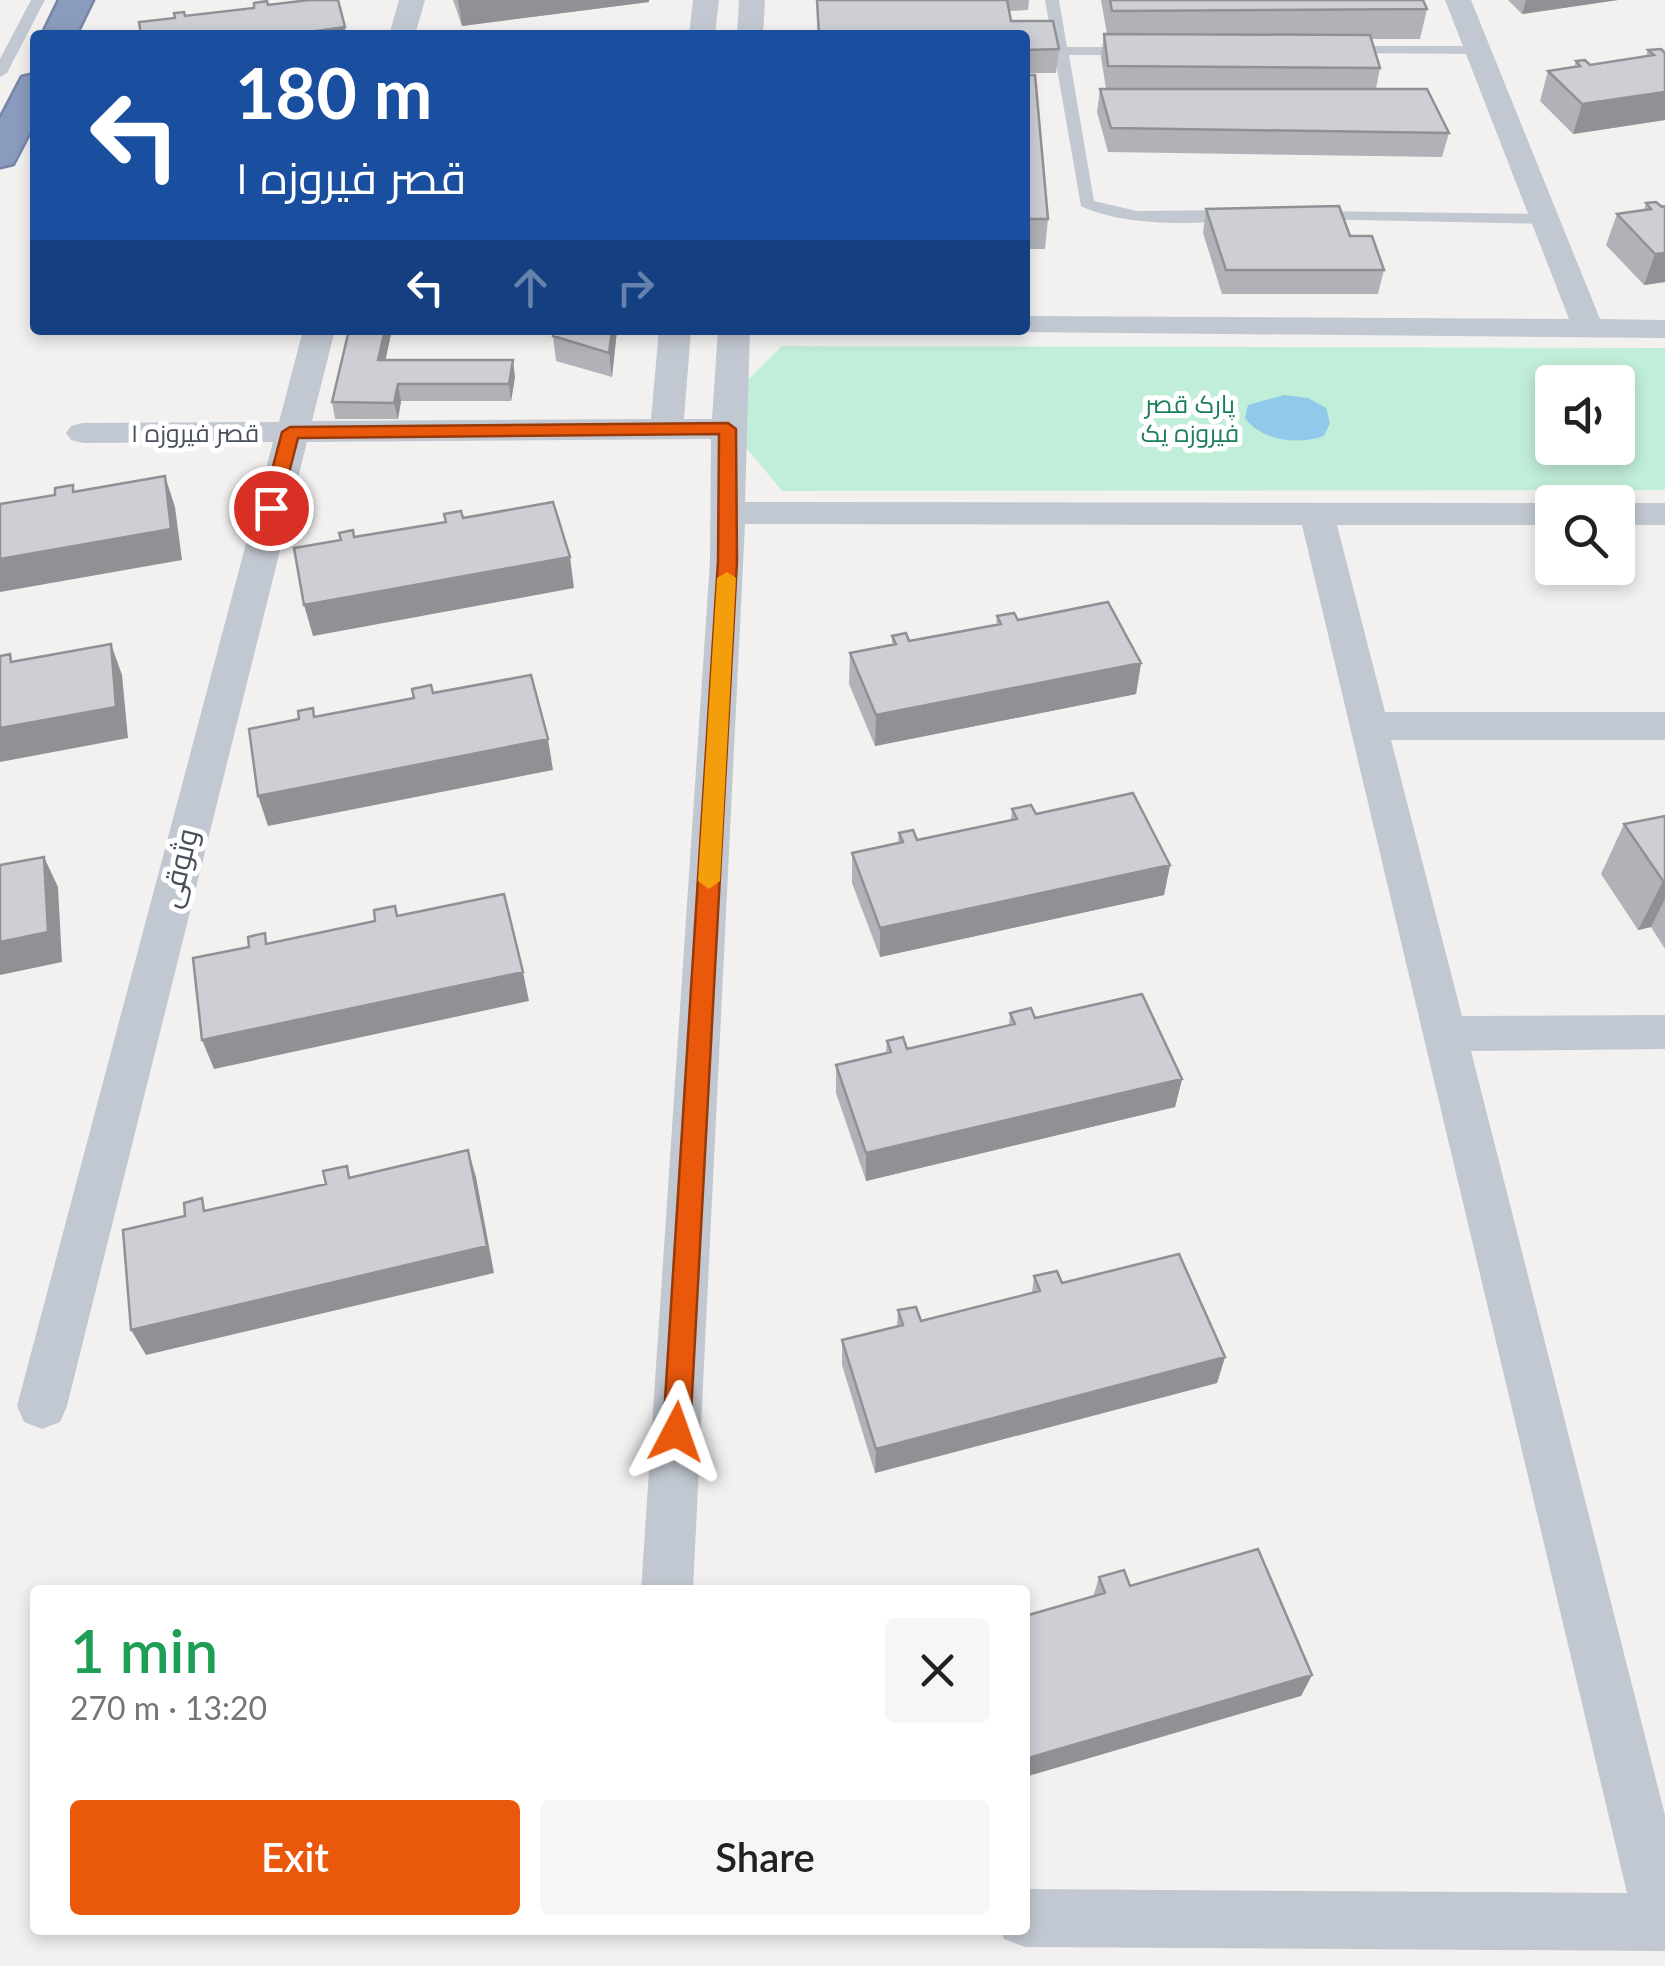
<!DOCTYPE html>
<html lang="en">
<head>
<meta charset="utf-8">
<style>
	body { margin:0; font-family:Lato,Cairo,sans-serif; background:#f6f6f6; color:#202124; height:100vh; display:flex; flex-direction:column; font-size:38px; white-space:nowrap }
	* { box-sizing:border-box; margin:0 }
	p { font-size:32px; color:#757577 }
	.icon { flex:none; width:55px; height:55px; fill:none; stroke:currentColor; stroke-width:2; stroke-linecap:round; stroke-linejoin:round }
	.map { position:relative; flex:1; overflow:hidden }
	.details { position:absolute; left:30px; top:1585px; width:1000px; height:350px; display:flex; flex-direction:column; background:#fff; border-radius:10px; box-shadow:0 5px 15px #0003 }
	.details>* { flex:none }
	.banner { position:absolute; left:30px; top:30px; width:1000px; height:305px; border-radius:10px; box-shadow:0 5px 15px #0003; background:#1a4fa0; color:#fff; overflow:hidden }
	.controls { position:absolute; left:1535px; top:365px; display:grid; gap:20px }
	.controls a { display:grid; place-items:center; width:100px; height:100px; border-radius:10px; background:#fff; box-shadow:0 5px 15px #0003; font-size:50px }
	.pin { position:absolute; display:grid; place-items:center; width:85px; height:85px; color:#fff; margin:-42px; border:5px solid #fff; border-radius:50%; box-shadow:0 2px 10px #0007 }
	.me { position:absolute; width:110px; margin:-55px; rotate:4deg; stroke-linejoin:round; filter:drop-shadow(0 0 8px #0008) }
	.turn { display:flex; align-items:center; gap:35px; height:210px; padding:0 40px; font-size:45px }
	.turn .icon { width:130px; height:130px; stroke-width:2.5 }
	.turn b { display:block; font-size:70px; line-height:85px }
	.lanes { display:flex; align-items:center; height:95px; padding:0 40px; background:#0003; justify-content:center; gap:50px; direction:ltr }
	.lanes .off { opacity:.35 }
	.round { display:grid; place-items:center; flex:none; width:105px; height:105px; border-radius:10px; background:#f6f6f6 }
	.headline { display:flex; align-items:center; justify-content:space-between; height:170px; padding:0 40px }
	h1 { font-size:60px; font-weight:600; line-height:75px; color:#1e9e55 }
	.cta { display:flex; gap:20px; margin-top:auto; padding:20px 40px }
	.cta a { flex:1; height:115px; border-radius:10px; background:#ea580c; color:#fff; font-size:40px; font-weight:600; line-height:115px; text-align:center }
	.cta a+a { background:#f6f6f6; color:#202124 }
	.map>svg:first-child { display:block }
</style>
</head>
<body>
<div class="map">
<svg width="1665" height="1966" viewBox="0 0 1665 1966">
	<rect width="100%" height="100%" fill="#f3f1f0"/>
	<path fill="#c1eed9" fill-rule="evenodd" d="M782 346 1665 348V490L782 491 716 411ZM1552 382H1618V448H1552Z"/>
	<path fill="#90c9e9" d="M1284 395 1308 398 1326 408 1330 423 1324 436C1298 445 1262 441 1245 418L1248 405Z"/>
	<g fill="none" stroke-linecap="round" stroke-linejoin="round">
		<defs>
			<path id="highway" d="M59 0H93L76 35H42Z
				M35 74V122L13 164 0 167V119L22 77Z"/>
		</defs>
		<use href="#highway" stroke="#7586a9" stroke-width="5"/>
		<path fill="#c2c8d1" fill-rule="evenodd" d="M31 0H45L7 73 0 77V59Z
			M1045 0H1059L1067 47H1130L1137 51 1130 55H1069L1094 201 1137 211 1236 210 1244 215 1242 218C1198 226 1121 226 1081 206Z
			M1347 46H1478L1485 50 1478 54 1342 53 1340 50Z
			M1313 211 1544 214 1552 219 1544 224 1307 219 1305 216Z"/>
		<path fill="#c2c8d1" fill-rule="evenodd" d="M399 0H425L415 35H389Z
			M693 0H719L715 35H689Z
			M739 0H765L763 35H737Z
			M1445 0H1471L1600 319 1665 320V338L1014 332 1025 330V316L1569 319Z
			M303 330H335L312 421 651 419 659 330H691L684 419H712L718 330H750L745 502 1552 503V525H1337L1385 712H1665V740H1391L1462 1016 1665 1015V1049L1471 1051 1665 1815V1951L1025 1947 1004 1939 1001 1930H1025V1889L1627 1893 1302 525 745 524 693 1590H641L710 561 711 439 307 442 67 1406 60 1422 42 1429 24 1422 17 1406 273 442 83 443 71 440 66 433 71 426 83 423 279 422Z
			M1618 503H1665V525H1618Z"/>
		<use href="#highway" fill="#8a9bbd" fill-rule="evenodd"/>
	</g>
	<path fill="#b0b2b7" d="M453 0H649V2L462 26Z
		M817 0H1029L1028 10 1009 11 1011 21 1059 49 1056 73H1025V35H818Z
		M1101 0H1423L1427 9 1420 39H1371L1380 68 1376 89 1449 133 1442 157 1108 152 1097 112 1100 89H1106L1101 57 1104 34H1107Z
		M1508 0H1618L1522 14Z
		M1648 50 1665 53V120L1573 134 1540 101 1548 71 1574 67 1576 61 1590 65 1646 56Z
		M1025 75 1048 219 1045 249H1025Z
		M1646 203 1665 206V282L1644 285 1606 245 1617 214 1644 210Z
		M1206 209 1350 236 1384 270 1378 294H1222L1203 233Z
		M617 330 612 377 556 361 553 336Z
		M391 334 385 360 515 377 511 401H401L398 419H335L332 402Z
		M997 616 1018 620 1141 663 1136 694 875 746 849 684 850 653 892 645V636L909 641 996 625Z
		M1012 809 1036 814 1170 865 1164 895 880 957 852 883V853L898 843 899 833 917 840 1011 820Z
		M1665 816V949L1651 927 1638 930 1601 874 1624 824Z
		M1010 1013 1035 1018 1182 1079 1175 1107 866 1181 836 1093V1065L886 1053 887 1041 907 1049 1009 1026Z
		M1034 1276 1062 1283 1225 1357 1217 1383 875 1473 842 1365V1340L897 1326 898 1310 921 1321 1032 1293Z
		M1099 1577 1130 1586 1312 1675 1301 1696 1093 1597Z"/>
	<path fill="#909195" d="M458 0H649V2L462 26Z
		M1526 0H1618L1522 14Z
		M345 27 346 35H287Z
		M1665 92V120L1573 134 1582 104Z
		M1665 253V282L1644 285 1655 254Z
		M385 330H390L391 334 382 377 378 360Z
		M612 330H617L612 377 609 353Z
		M513 360 515 377 511 401 509 384Z
		M398 384 401 401 398 419 394 403Z
		M165 476 175 507 182 560 0 592V559Z
		M570 557 574 588 313 636 304 605Z
		M111 644 122 675 128 738 0 762V728Z
		M1141 663 1136 694 875 746 876 715Z
		M548 739 553 770 268 826 258 796Z
		M44 857 58 887 62 962 0 975V942Z
		M1170 865 1164 895 880 957V928Z
		M1665 880V899L1651 927 1638 930 1663 881Z
		M523 972 529 1001 214 1069 202 1040Z
		M1182 1079 1175 1107 866 1181V1153Z
		M468 1150 476 1177 494 1273 146 1355 131 1330Z
		M1225 1357 1217 1383 875 1473 876 1449Z
		M1312 1675 1301 1696 1025 1777V1759Z"/>
	<path fill="#cdcfd5" stroke="#909195" stroke-width="2.5" d="M309 0H338L345 27 287 35H141L139 22 175 18 174 13 184 12 185 16 254 8V3L267 1 268 5Z
		M817 0H1007L1011 21H1053L1059 49 1025 50V35H819Z
		M1110 0H1423L1427 9 1112 11Z
		M1104 34 1370 35 1380 68 1108 66Z
		M1661 49 1665 53V92L1582 104 1548 71 1580 66 1576 61 1585 60 1590 65 1654 55 1648 50Z
		M1025 75H1035L1048 219H1025Z
		M1100 89H1427L1449 133 1111 128Z
		M1656 202 1662 207 1665 206V253L1655 254 1617 214 1651 209 1646 203Z
		M1339 206 1350 236H1372L1384 270H1226L1206 209Z
		M349 330H385L378 360H513L509 384H398L394 403 332 402Z
		M554 330H612L609 353 553 336Z
		M165 476 171 529 0 559V504L55 495V488L73 485V492Z
		M553 502 570 557 304 605 294 548 341 540 339 533 353 530 354 537 446 522 444 514 461 511 463 518Z
		M1108 602 1141 663 876 715 850 653 896 644 892 636 906 633 909 641 1001 624 997 616 1014 613 1018 620Z
		M111 644 116 707 0 728V656L10 654 11 662Z
		M531 675 548 739 258 796 249 729 299 719 298 711 313 708 314 717 414 698 412 689 431 685 433 693Z
		M1133 793 1170 865 880 928 852 853 903 842 899 833 913 830 917 840 1017 819 1012 809 1031 805 1036 814Z
		M1665 816V880L1663 881 1624 824Z
		M44 857 48 932 0 942V865Z
		M504 894 523 972 202 1040 193 958 249 947 248 937 265 933 266 944 375 921 374 910 395 906 397 916Z
		M1142 994 1182 1079 866 1153 836 1065 891 1052 887 1041 903 1037 907 1049 1015 1024 1010 1013 1031 1008 1035 1018Z
		M468 1150 487 1246 131 1330 123 1230 185 1216 184 1203 202 1198 204 1211 326 1184 323 1171 347 1166 349 1178Z
		M1179 1254 1225 1357 876 1449 842 1340 903 1325 898 1310 916 1307 921 1321 1040 1291 1034 1276 1057 1271 1062 1283Z
		M1258 1549 1312 1675 1025 1759V1616L1105 1593 1099 1577 1124 1570 1130 1586Z"/>
	<path fill="#ea580c" stroke="#983908" stroke-width="2.5" d="M728 423 736 429 737 561 690 1432 686 1441 676 1444 667 1441 663 1432 718 561 719 434 298 438 280 508 271 513 262 508 282 432 290 427Z"/>
	<path fill="#f59e0b" d="M727 572 736 578 720 881 709 889 698 881 717 578Z"/>
	<g text-anchor="middle" stroke-width="10" stroke-linejoin="round" paint-order="stroke">
		<g font-size="25" fill="#1b7d5b" stroke="#fff">
			<text x="1190" y="413">پارک قصر<tspan x="1190" dy="29">فیروزه یک</tspan></text>
		</g>
		<g font-size="25" fill="#49505d" stroke="#fff">
			<text x="195" y="442">قصر فیروزه ۱</text>
		</g>
		<g font-size="30" fill="#49505d" stroke="#fff">
			<text transform="translate(179 868) rotate(-76)" y="10">وثوقی</text>
		</g>
	</g>
</svg>
<div class="controls">
<a><svg class="icon" aria-label="sound" viewBox="0 0 24 24"><path d="M4 9h4l5-4v14l-5-4H4zM17 9q2 3 0 6"/></svg></a>
<a><svg class="icon" aria-label="search" viewBox="0 0 24 24"><circle cx="10" cy="10" r="6"/><path d="M15 15l6 6"/></svg></a>
</div>
<div class="pin" style="left:271px;top:508px;background:#d93025"><svg class="icon" aria-label="arrive" viewBox="0 0 24 24"><path d="M6 21V4h12l-3 4 3 4H6"/></svg></div>
<svg class="me" style="left:676px;top:1432px" viewBox="-20 -20 40 40"><path d="M0-17L14 15 0 8-14 15z" fill="#ea580c" stroke="#fff" stroke-width="4"/></svg>
<div class="banner">
<div class="turn"><svg class="icon" aria-label="left" viewBox="0 0 24 24"><path d="M17 20v-9H6M10 6l-5 5 5 5"/></svg><div><b>180 m</b>قصر فیروزه ۱</div></div>
<div class="lanes"><svg class="icon" aria-label="left" viewBox="0 0 24 24"><path d="M17 20v-9H6M10 6l-5 5 5 5"/></svg><svg class="icon off" aria-label="ahead" viewBox="0 0 24 24"><path d="M12 20V5M6 11l6-6 6 6"/></svg><svg class="icon off" aria-label="right" viewBox="0 0 24 24"><path d="M7 20v-9h11M14 6l5 5-5 5"/></svg></div>
</div>
<section class="details">
<div class="headline"><div><h1>1 min</h1><p>270 m · 13:20</p></div><a class="round"><svg class="icon" aria-label="close" viewBox="0 0 24 24"><path d="M6 6l12 12M18 6L6 18"/></svg></a></div>
<div class="cta"><a>Exit</a><a>Share</a></div>
</section>
</div>
</body>
</html>
